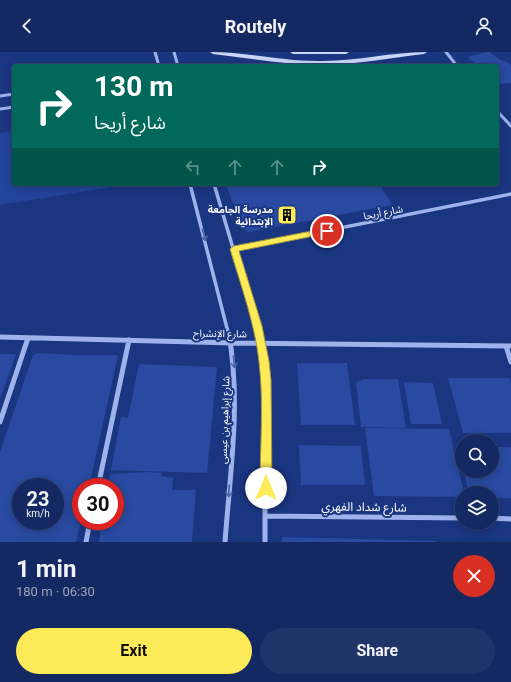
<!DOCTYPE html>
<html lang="en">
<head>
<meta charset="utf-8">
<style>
	body { margin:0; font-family:Roboto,"Noto Sans Arabic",sans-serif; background:#21346a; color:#f1f3f6; height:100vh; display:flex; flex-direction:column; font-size:15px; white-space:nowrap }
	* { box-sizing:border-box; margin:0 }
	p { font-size:13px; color:#9da6bd }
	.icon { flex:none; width:22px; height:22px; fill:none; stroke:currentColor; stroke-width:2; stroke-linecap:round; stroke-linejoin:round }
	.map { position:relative; height:490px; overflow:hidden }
	.drawer { display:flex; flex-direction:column; background:#142861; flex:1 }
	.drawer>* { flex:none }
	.hud { position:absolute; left:12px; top:12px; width:487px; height:122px; border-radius:4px; box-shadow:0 2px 10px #0003,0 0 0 1px #334476; background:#00695c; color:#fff; overflow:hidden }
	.tools { position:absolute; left:455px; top:382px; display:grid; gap:8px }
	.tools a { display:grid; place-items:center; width:44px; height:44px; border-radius:50%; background:#142861; box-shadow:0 2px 10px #0003,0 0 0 1px #334476; font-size:20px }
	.speed { position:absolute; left:12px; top:426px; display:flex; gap:8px; font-size:20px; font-weight:700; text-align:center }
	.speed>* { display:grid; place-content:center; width:52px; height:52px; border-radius:50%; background:#142861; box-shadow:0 2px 10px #0003,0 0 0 1px #334476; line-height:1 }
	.speed small { font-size:10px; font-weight:400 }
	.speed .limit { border:6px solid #d22; background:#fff; color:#111 }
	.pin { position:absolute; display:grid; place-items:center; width:34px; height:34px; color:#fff; margin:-17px; border:2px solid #fff; border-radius:50%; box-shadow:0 1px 4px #0007 }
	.me { position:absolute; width:44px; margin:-22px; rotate:0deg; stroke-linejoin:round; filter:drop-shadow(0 0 3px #0008) }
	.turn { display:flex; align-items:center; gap:14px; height:84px; padding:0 16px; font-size:18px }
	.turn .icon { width:52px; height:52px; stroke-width:2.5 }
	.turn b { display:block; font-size:28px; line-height:34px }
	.lanes { display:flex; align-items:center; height:38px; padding:0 16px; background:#0003; justify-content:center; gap:20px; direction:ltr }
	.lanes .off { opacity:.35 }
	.round { display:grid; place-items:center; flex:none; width:42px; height:42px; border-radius:21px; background:#21346a }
	.head { display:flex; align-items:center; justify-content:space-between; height:68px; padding:0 16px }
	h1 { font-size:24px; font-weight:700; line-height:30px }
	.primary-button { display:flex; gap:8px; margin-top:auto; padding:8px 16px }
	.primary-button a { flex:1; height:46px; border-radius:24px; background:#fdea59; color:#111; font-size:16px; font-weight:700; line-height:46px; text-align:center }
	.primary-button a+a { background:#21346a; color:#f1f3f6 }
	header { display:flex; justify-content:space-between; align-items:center; height:52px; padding:0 16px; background:#142861; font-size:18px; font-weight:700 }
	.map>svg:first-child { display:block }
</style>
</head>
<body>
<header><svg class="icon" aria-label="back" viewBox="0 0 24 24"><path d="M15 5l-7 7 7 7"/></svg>Routely<svg class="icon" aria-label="person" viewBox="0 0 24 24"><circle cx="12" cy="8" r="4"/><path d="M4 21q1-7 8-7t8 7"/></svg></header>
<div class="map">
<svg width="511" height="490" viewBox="0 0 511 490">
	<rect width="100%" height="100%" fill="#1a3681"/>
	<path fill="#23449b" d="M14 79V132H130L0 153V81Z"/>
	<path fill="#294aa0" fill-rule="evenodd" d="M486 0H489L502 9H505L511 13V31L497 32V14H479L467 5Z
		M226 132H379L392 153 248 180 241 174Z
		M39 301 74 303H118L89 435H81V469L76 490H0V400L33 303ZM21 435H55V469H21Z
		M0 302H16L0 347Z
		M297 311H347L355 373H301Z
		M139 312 217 315 207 421 111 418 121 365 128 366Z
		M448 326H509L511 331V381H463Z
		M364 327H398L406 376 361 375 356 330Z
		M404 330 433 331 442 372H411Z
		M365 376 449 377 464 441H462V445L374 444Z
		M299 393 361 394 365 433H301Z
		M492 395H511V446H492V441H469L464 419H492Z
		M147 420 162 421 161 424 173 426 172 438H196L192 490H99L102 469H115V435H108L110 422Z
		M282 485 436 489V490H282Z"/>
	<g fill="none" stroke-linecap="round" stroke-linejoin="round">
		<path stroke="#9eb3eb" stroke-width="3" d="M155 0 159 14
			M174 0 178 14
			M446 0 457 14
			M0 44 14 42
			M0 57 14 55
			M497 59 511 74"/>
		<path stroke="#9eb3eb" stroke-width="3.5" d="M190 132 229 284
			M214 132 259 284
			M234 197 511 142"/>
		<path stroke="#9eb3eb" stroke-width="5" d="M259 283 261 291 265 328V490
			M0 285 232 291 511 294
			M506 294 511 310
			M0 370 28 286
			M98 435 129 288
			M266 464 462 466
			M492 466 511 467
			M86 490 90 469
			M225 490C230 421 241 351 229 283"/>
		<path fill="#c9d6f8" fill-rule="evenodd" d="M210 0C248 0 285 10 323 9 358 9 392 0 427 0L424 2C391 6 357 12 323 13 286 13 249 6 213 2Z
			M290 0H349L346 2H293Z"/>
	</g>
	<defs><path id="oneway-shaft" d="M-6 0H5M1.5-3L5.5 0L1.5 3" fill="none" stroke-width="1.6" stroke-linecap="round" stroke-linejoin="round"/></defs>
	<g stroke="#4862a6">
		<use href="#oneway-shaft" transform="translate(204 183) rotate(75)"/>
		<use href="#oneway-shaft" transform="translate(234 310) rotate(84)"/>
		<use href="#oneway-shaft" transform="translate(229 439) rotate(94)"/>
	</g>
	<path fill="#fdea59" stroke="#a4983a" d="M327 176 331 179 329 181 239 199 262 274 269 309 271 328 272 436 270 440 266 442 262 440 260 436C260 395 264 351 259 310 255 272 241 234 230 197L234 194Z"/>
	<defs>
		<symbol id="building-square" viewBox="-11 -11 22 22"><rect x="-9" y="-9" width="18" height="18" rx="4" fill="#fdea59" stroke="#1a3681"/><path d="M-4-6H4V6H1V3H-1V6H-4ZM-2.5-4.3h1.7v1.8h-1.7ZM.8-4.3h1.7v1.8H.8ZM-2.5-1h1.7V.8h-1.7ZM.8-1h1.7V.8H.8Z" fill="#111"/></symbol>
	</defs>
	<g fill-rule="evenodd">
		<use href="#building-square" x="276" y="152" width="22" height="22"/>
	</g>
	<g text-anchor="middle" stroke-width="4" stroke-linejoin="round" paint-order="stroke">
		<g font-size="10" font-weight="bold" fill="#fff" stroke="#1a3681" text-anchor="end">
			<text x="273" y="161">مدرسة الجامعة<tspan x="273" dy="12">الإبتدائية</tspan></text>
		</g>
		<g font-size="10" fill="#fff" stroke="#1a3681">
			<text transform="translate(383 160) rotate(-11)" y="4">شارع أريحا</text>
			<text transform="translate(220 281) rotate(1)" y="4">شارع الإنشراح</text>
			<text transform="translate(224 368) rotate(-88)" y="4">شارع إبراهيم بن عيسى</text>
		</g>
		<g font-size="12" fill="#fff" stroke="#1a3681">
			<text transform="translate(364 455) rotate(1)" y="4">شارع شداد الفهري</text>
		</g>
	</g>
</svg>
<div class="tools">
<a><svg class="icon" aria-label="search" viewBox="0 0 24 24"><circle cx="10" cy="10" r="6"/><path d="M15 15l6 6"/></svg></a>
<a><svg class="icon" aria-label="layers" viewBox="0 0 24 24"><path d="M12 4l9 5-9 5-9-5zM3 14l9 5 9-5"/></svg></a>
</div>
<div class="speed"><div>23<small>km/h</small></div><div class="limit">30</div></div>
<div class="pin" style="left:327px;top:179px;background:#d93025"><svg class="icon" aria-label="arrive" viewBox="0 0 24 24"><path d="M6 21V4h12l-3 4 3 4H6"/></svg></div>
<svg class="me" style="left:266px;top:436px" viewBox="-20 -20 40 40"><circle r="19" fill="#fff"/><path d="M0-13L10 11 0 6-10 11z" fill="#fdea59"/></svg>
<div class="hud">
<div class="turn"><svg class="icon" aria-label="right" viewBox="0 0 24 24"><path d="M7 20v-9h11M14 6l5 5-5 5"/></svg><div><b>130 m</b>شارع أريحا</div></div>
<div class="lanes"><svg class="icon off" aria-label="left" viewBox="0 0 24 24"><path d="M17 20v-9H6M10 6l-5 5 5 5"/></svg><svg class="icon off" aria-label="ahead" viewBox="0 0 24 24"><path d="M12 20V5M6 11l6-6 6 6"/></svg><svg class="icon off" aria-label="ahead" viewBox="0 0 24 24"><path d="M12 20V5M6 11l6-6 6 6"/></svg><svg class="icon" aria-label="right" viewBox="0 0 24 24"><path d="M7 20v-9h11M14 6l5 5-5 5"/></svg></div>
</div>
</div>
<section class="drawer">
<div class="head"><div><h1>1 min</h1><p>180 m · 06:30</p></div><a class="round" style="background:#d93025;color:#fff"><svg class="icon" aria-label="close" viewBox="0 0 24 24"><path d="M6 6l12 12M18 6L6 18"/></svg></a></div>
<div class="primary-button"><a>Exit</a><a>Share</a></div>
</section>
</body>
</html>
